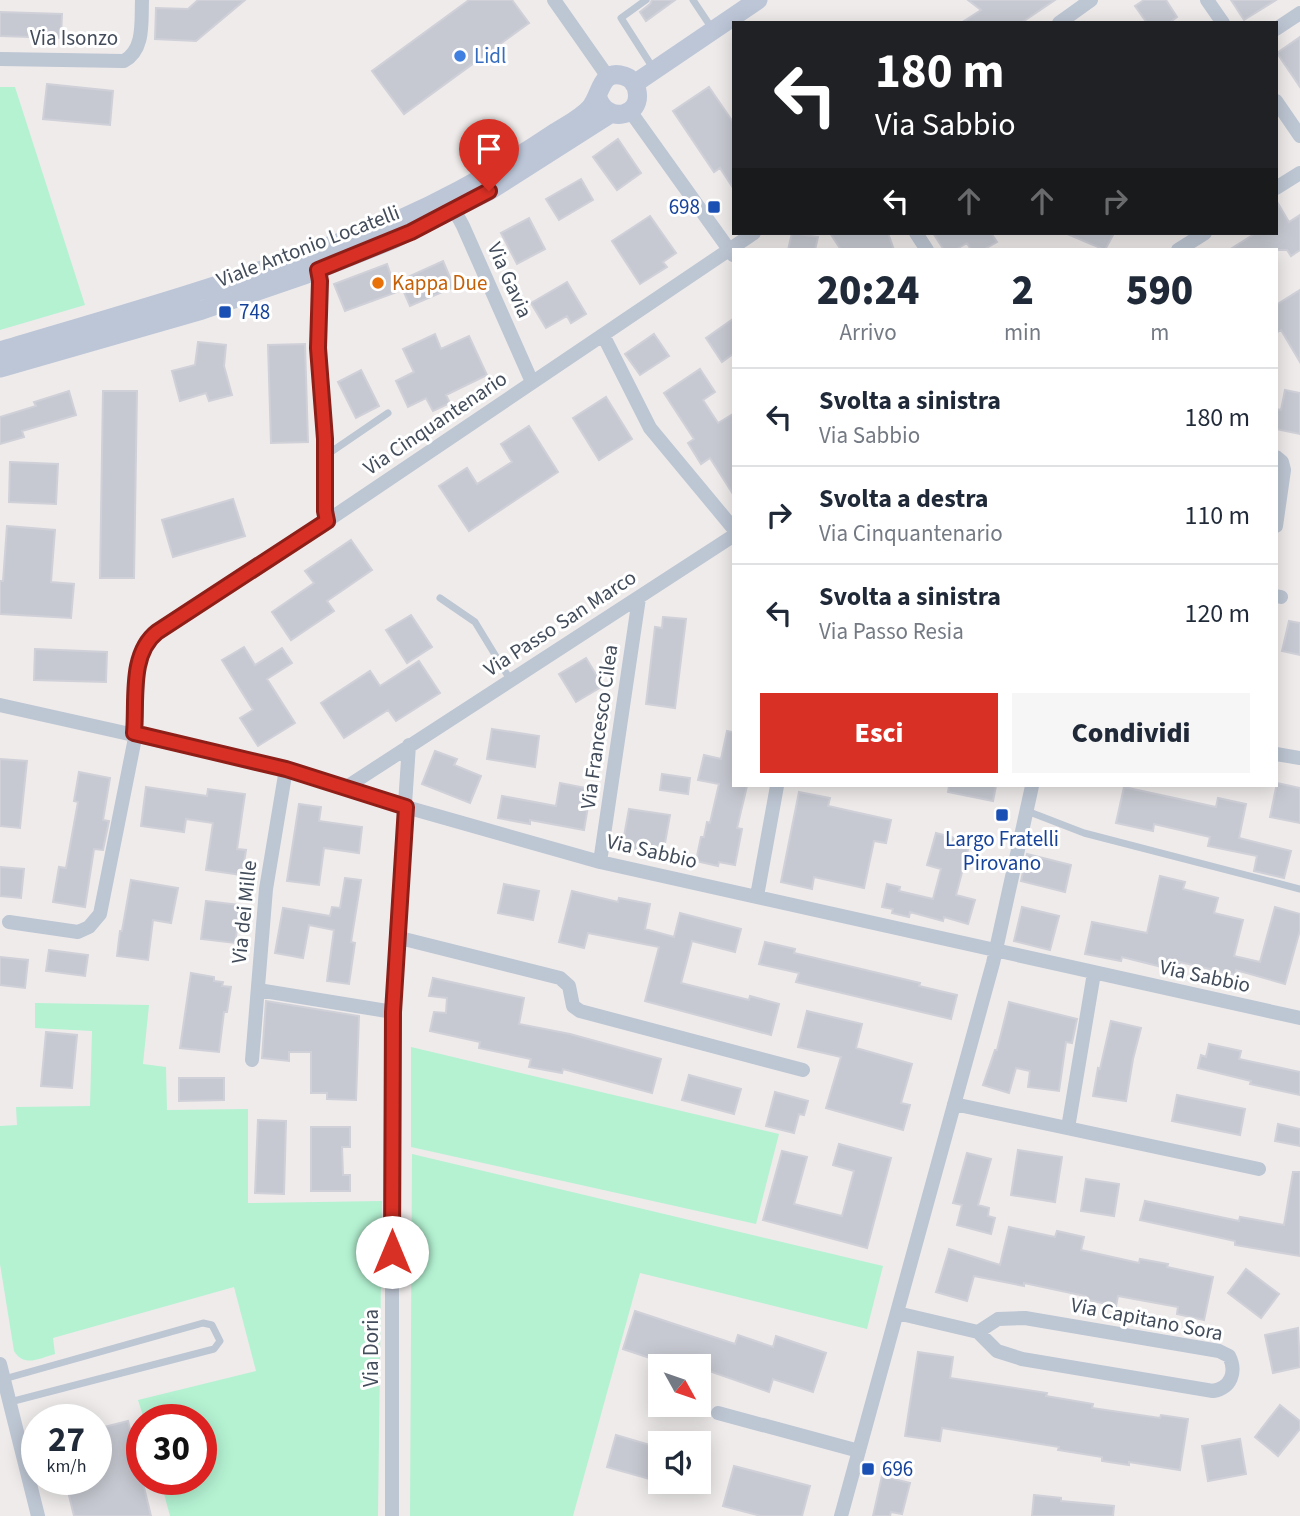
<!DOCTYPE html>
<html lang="it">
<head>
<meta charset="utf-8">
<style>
	body { margin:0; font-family:"Source Sans 3",sans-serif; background:#f6f6f7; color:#1f2937; height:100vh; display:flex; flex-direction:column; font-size:26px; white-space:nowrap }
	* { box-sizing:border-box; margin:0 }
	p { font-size:23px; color:#747a83 }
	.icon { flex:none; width:38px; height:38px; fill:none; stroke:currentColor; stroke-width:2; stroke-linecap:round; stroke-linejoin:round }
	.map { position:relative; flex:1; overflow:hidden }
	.drawer { position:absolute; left:732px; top:248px; width:546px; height:539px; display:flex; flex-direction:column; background:#fff; border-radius:0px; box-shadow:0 4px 18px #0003 }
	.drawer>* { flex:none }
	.top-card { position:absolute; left:732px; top:21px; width:546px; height:214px; border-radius:0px; box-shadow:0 4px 18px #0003; background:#202124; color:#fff; overflow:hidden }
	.needle { width:46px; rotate:130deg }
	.buttons { position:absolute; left:648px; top:1354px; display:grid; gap:14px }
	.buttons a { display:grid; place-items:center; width:63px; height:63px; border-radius:0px; background:#fff; box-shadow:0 4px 18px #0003; font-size:35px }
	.speed { position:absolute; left:21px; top:1404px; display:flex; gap:14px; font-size:35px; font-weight:700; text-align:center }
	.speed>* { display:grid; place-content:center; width:91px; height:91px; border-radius:50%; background:#fff; box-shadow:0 4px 18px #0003; line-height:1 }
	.speed small { font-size:18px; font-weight:400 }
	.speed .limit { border:10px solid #d22; background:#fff; color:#111 }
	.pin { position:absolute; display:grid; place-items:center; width:60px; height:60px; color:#fff; margin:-72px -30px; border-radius:50% 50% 50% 0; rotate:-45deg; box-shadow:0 0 7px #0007 }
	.pin .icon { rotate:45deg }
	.me { position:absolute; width:77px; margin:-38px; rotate:0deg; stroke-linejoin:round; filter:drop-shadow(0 0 5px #0008) }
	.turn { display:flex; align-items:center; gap:24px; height:147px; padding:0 28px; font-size:32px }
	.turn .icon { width:91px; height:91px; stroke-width:2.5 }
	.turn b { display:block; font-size:49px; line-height:60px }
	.lanes { display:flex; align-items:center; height:66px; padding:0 28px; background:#0003; justify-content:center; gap:35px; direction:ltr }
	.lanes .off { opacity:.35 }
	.eta { display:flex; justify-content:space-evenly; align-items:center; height:119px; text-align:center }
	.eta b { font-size:42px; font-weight:800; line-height:49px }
	.cta { display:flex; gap:14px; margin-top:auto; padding:14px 28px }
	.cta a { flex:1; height:80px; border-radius:0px; background:#d93025; color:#fff; font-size:28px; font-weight:800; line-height:80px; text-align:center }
	.cta a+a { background:#f6f6f7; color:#1f2937 }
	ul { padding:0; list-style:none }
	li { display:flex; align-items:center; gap:21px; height:98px; padding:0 28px; border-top:2px solid #e0e1e3 }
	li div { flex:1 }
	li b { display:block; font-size:26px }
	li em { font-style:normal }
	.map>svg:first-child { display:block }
</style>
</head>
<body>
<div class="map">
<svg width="1300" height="1516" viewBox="0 0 1300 1516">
	<rect width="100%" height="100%" fill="#efebeb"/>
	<path fill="#b4f2d2" d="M0 87H15L85 305 0 330Z
		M35 1003 149 1005 143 1064 166 1067 167 1110 248 1109V1203L382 1201 378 1516H170L160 1479H201V1419H144L138 1400 256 1371 234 1287 53 1338 55 1354C40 1358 24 1368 14 1351L0 1264V1126L17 1125 16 1107 90 1106 92 1031 35 1028Z
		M411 1047 779 1134 756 1224 411 1147Z
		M412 1154 883 1266 867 1329 640 1273 573 1516H410Z"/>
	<path fill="#c7c9d2" stroke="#cfd0d8" stroke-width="2" d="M198 0H245L196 41 155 39 156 8 188 9Z
		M469 0H512L529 23 404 114 372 71Z
		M652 0H675L646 21 640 12 650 4Z
		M968 0H1055L1021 23H961L981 10Z
		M1144 0H1166L1177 17 1169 23H1147L1135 6Z
		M1231 0H1276L1244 20Z
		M0 12 62 14 61 38 0 36Z
		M1300 37V87L1277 53Z
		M47 84 113 91 110 125 43 119Z
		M709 87 733 122V188L720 168 714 172 673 111Z
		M618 139 641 173 617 190 593 157Z
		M581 179 593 200 559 220 546 199Z
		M1276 200 1289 222 1300 215V250L1291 256 1287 250H1229L1256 233H1276Z
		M650 216 676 253 663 262 667 267 640 284 612 241Z
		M529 218 545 249 517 264 501 233Z
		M792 233 818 237 815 250H788Z
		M830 233H888L894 250H841Z
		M933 233H991L997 242 983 250H971L967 243 955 250H944Z
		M1065 233H1114L1105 250Z
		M443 261 454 287 410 306 399 281Z
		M387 264 397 292 345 311 334 284Z
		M567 282 586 314 571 323 567 316 546 328 531 303Z
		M1300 290V362L1281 330 1276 333V305Z
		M733 319V354L722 362 706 338Z
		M435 334 441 349 469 336 487 375 446 395 450 403 433 411 426 398 408 407 396 381 414 372 403 349Z
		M654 334 669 356 640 375 625 354Z
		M198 342 226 345 224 366 232 395 209 401 206 393 180 401 172 371 195 365Z
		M305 344 308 442 271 443 268 345Z
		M700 369 715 392 703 400 718 423 733 414V494L710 458 701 464 688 443 694 439 664 393Z
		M361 370 379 406 356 418 338 382Z
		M1285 390 1300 393V434L1276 429V409L1281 410Z
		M69 391 76 415 22 431 24 437 0 444V417L36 406 34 402Z
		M103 391H137L134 578H100Z
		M606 397 632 439 599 460 573 418Z
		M529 426 558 472 469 531 439 486 467 468 477 484 512 462 501 444Z
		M10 462 58 464 56 504 9 502Z
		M233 499 245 536 173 557 162 520Z
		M7 526 55 530 51 582 74 584 71 618 0 614V581H3Z
		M351 540 372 570 327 601 334 611 291 640 272 612 314 583 305 571Z
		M411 615 432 647 407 663 386 630Z
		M663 617 686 619 675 708 646 704 655 627 662 628Z
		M1289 621 1300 623V655L1282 651Z
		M244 647 255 665 282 648 292 663 267 679 295 723 258 746 240 718 253 710 222 660Z
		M35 649 107 652 106 682 34 680Z
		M586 658 603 686 576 702 559 674Z
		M419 661 440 693 396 721 388 710 344 738 321 703 370 671 380 686Z
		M492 729 539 736 535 767 487 759Z
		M727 731 733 732V786H747L737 828 742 829 735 865 719 862 718 866 696 861 701 837H704L707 822 710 823 719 784 698 780 704 755 721 759Z
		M435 751 457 759 454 765 481 776 470 803 422 784Z
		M0 759 27 761 20 828 0 826Z
		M79 772 110 778 103 820 109 821 103 850 94 849 85 907 53 902 59 867 66 868 78 802 74 801Z
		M662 774 690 778 688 794 660 790Z
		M560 783 591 789 584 830 530 820V824L498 818 502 796 556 806Z
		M1277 783 1300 788V823L1270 817Z
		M949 786H996L993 801 948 792Z
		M146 787 207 796 208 789 245 794 237 849 246 850 242 875 206 870 213 823 186 819 184 832 141 826Z
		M1124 787 1216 807 1218 798 1246 804 1239 838 1291 851 1284 878 1254 871 1257 856 1208 846 1210 837 1154 824 1153 831 1116 823Z
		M799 792 830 798 828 806 891 820 886 843 874 841 864 888 814 877 812 889 781 882Z
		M299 804 321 807 319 821 362 827 359 853 324 848 319 885 287 881Z
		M629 809 670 815 663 854 622 847Z
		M936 833 970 842 956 895 975 900 968 924 944 917 943 921 910 912 909 917 892 913 893 909 882 907 887 884 900 887 899 891 933 899 941 869 927 865Z
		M1027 854 1071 865 1065 892 1021 881Z
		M0 867 24 869 21 898 0 896Z
		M1160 876 1185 882 1183 889 1218 898 1214 913 1243 920 1234 956 1260 962 1275 907 1300 914V930L1285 984 1236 970 1235 975 1180 962 1178 971 1122 957 1121 961 1085 954 1092 922 1147 933Z
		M345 878 361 880 351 942 355 943 349 984 327 981 334 930 309 925 303 958 275 953 283 908 330 916 332 907 340 908Z
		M131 880 178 888 171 923 153 920 148 960 117 956 120 931H122Z
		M504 884 539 891 533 920 498 913Z
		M572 891 618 902 619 898 650 904 645 929 674 937 680 913 741 929 735 952 692 941 681 983 749 1000 750 996 779 1004 771 1035 645 1001 659 947 588 933 584 948 559 942Z
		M206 901 241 905 235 943 201 939Z
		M1022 907 1059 916 1050 950 1014 941Z
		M765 942 795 949 794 953 920 983 919 986 957 995 951 1019 796 982 799 973 759 964Z
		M49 950 88 955 85 976 46 971Z
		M0 957 28 960 25 988 0 985Z
		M191 973 214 977V981L223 982 222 986 231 987 227 1012H224L219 1052 180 1048Z
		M433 978 524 998 519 1024 570 1034 661 1059 652 1093 563 1069 562 1073 529 1067 531 1059 479 1048 480 1042 430 1031 434 1012 446 1013 447 998 429 996Z
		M266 1001 359 1016 356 1100 327 1099V1093H311V1052H289V1061L262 1058Z
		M1009 1002 1077 1019 1072 1043 1066 1042 1059 1091 1028 1087 1030 1071 1016 1068 1009 1093 983 1085 995 1050H997Z
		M807 1011 862 1024 856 1048 912 1064 901 1103 910 1105 903 1130 826 1108 841 1057 798 1047Z
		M1111 1021 1141 1028 1133 1059 1126 1101 1093 1096 1098 1068 1100 1069Z
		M46 1032 77 1035 72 1088 41 1086Z
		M1209 1044 1241 1051 1239 1059 1300 1072V1095L1250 1084 1251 1081 1198 1068 1201 1055 1206 1057Z
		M689 1075 741 1089 734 1114 682 1100Z
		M179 1078H224V1100L179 1101Z
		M775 1092 808 1101 804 1115 799 1114 794 1133 766 1126Z
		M1177 1095 1245 1109 1240 1135 1172 1121Z
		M258 1120 286 1121 284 1194 255 1193Z
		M1278 1124 1300 1129V1146L1275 1141Z
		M311 1127H350V1147H342L343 1175H350V1191H311Z
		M839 1144 891 1158 867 1248 763 1220 782 1151 807 1157 794 1204 842 1216 854 1171 833 1165Z
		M1018 1150 1062 1157 1055 1202 1011 1195Z
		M967 1153 991 1159 978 1205 989 1208 988 1216 995 1218 991 1234 957 1225 962 1205 953 1203Z
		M1293 1172H1300V1256L1235 1245V1241L1140 1220 1145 1201 1239 1221 1240 1217 1284 1225Z
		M1086 1179 1119 1184 1114 1216 1081 1211Z
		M1009 1227 1055 1237 1057 1231 1084 1237 1081 1250 1139 1263 1140 1259 1168 1264 1167 1267 1213 1277 1204 1320 1177 1314 1178 1307 1118 1296 1116 1306 1084 1299 1085 1296 1024 1283V1286L974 1276 967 1301 936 1292 949 1249 1000 1265Z
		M1246 1269 1279 1294 1261 1318 1228 1293Z
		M635 1311 735 1344 738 1335 773 1347 776 1336 826 1353 813 1392 773 1379 769 1392 698 1367H677L623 1349Z
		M1298 1328 1300 1367 1273 1373 1265 1335Z
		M918 1352 953 1357 950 1378 1047 1393 1046 1396 1093 1404 1092 1408 1160 1418 1161 1415 1188 1419 1180 1470 1129 1462V1465L1102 1461V1457L1058 1450 1059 1447 942 1428 940 1441 905 1436Z
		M1280 1405 1300 1421V1429L1278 1456 1255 1437Z
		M128 1421 151 1516H74L65 1479H96V1429Z
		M616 1435 660 1448V1482L607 1467Z
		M1240 1439 1246 1474 1208 1481 1202 1446Z
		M734 1466 810 1486 802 1516H761L723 1506Z
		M882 1476 910 1483 902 1514 891 1512 890 1516H873Z
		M1034 1495 1061 1498V1501L1114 1506 1113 1516H1032Z"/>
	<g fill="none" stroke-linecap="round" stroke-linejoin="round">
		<path stroke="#bdc6d3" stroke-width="7" d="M646 0 621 18 653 68
			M693 0 713 30
			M325 456 388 413
			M440 598 475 622 511 681
			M1027 811 1084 833 1300 889
			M4 1379 203 1323 212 1325 220 1341 214 1349 10 1402"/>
		<path stroke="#bdc6d3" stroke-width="14" d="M554 0 608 77
			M1207 0 1223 23
			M1059 23 1091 0
			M1276 29 1300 13
			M0 59 124 61C145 49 141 22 142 0
			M1276 101 1300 136
			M630 111 733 255
			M1276 188 1300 173
			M450 202 463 226 532 382
			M916 233 927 250
			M1178 250 1205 233
			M315 261 320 281 319 348 325 439V511L327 521
			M603 335 650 428 733 528
			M1276 457 1282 462 1284 470 1276 526
			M1276 596 1281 597
			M0 705 286 769 406 807 600 862 1300 1018
			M1276 754 1300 758
			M345 788 733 536
			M600 862 639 598
			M757 896 777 786
			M9 922 78 932 89 927 100 914 134 743 139 659 145 644 152 635 327 521 754 233
			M396 937 560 978 569 986 573 1006 580 1011 803 1070
			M258 990 393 1012
			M252 1060 266 889 286 769
			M954 1104 1259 1169
			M1068 1128 1094 973
			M897 1313 978 1332 997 1351 1022 1359 1213 1391C1231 1388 1237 1372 1229 1356L1219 1351 1025 1318 998 1319 978 1332
			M0 1364 38 1516
			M718 1413 859 1451
			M392 1516V1036L396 937 409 745
			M841 1516 993 963 1032 786"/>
		<path stroke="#bcc6d7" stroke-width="19" d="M634 84 758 0
			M0 351C110 318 221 287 329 246 354 237 379 229 403 218 457 194 507 165 556 132 567 125 581 118 590 108 601 96 600 68 624 76 631 78 636 84 637 91 642 117 607 124 598 98
			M0 368 202 310 307 274 392 240 489 191 610 114"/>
	</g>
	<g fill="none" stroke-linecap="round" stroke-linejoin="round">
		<defs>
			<path id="route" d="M392 1252 393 1012 406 807 286 769 134 733C137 701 129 654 157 632L327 521 325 511V439L318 348 320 281 318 270 411 232 489 191"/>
		</defs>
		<use href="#route" stroke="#8d1f18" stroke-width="18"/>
		<use href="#route" stroke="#d93025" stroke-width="12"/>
	</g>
	<circle fill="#3f7fe0" stroke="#fff" stroke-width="2.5" cx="460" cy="56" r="7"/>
	<g fill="#1a4fb4" stroke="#fff" stroke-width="2.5">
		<rect x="707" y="200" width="14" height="14" rx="3.5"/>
		<rect x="218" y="305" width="14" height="14" rx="3.5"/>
		<rect x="995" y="808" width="14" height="14" rx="3.5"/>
		<rect x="861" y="1462" width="14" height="14" rx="3.5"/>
	</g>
	<circle fill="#e8710a" stroke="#fff" stroke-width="2.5" cx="378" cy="283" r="7"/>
	<g text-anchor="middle" stroke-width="6" stroke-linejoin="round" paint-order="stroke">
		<g font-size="21" fill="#424c5a" stroke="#fff">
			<text x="74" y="45">Via Isonzo</text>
			<text transform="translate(308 246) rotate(-21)" y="7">Viale Antonio Locatelli</text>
			<text transform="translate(510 280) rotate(66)" y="7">Via Gavia</text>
			<text transform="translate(435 423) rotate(-34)" y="7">Via Cinquantenario</text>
			<text transform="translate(560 623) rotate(-33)" y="7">Via Passo San Marco</text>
			<text transform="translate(599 727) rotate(-82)" y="7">Via Francesco Cilea</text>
			<text transform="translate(652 851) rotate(13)" y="7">Via Sabbio</text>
			<text transform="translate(244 912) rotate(-84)" y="7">Via dei Mille</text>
			<text transform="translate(1205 976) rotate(12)" y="7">Via Sabbio</text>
			<text transform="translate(1147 1319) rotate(11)" y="7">Via Capitano Sora</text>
			<text transform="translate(371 1348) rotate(-90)" y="7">Via Doria</text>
		</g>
		<g font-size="21" fill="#366cbe" stroke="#fff" text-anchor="start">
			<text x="474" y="63">Lidl</text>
		</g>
		<g font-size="21" fill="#164399" stroke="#fff" text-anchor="start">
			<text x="700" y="214" text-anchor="end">698</text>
			<text x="239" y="319">748</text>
			<text x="1002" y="846" text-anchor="middle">Largo Fratelli<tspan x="1002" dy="24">Pirovano</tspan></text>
			<text x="882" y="1476">696</text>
		</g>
		<g font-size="21" fill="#c56008" stroke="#fff" text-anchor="start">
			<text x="392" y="290">Kappa Due</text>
		</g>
	</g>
</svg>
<div class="buttons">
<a><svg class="needle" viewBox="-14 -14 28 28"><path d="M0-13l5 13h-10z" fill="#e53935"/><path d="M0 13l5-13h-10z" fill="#747a83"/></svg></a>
<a><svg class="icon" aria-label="sound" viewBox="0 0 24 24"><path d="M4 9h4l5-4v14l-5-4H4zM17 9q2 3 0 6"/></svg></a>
</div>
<div class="speed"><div>27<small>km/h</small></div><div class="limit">30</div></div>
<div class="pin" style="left:489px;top:191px;background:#d93025"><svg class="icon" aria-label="arrive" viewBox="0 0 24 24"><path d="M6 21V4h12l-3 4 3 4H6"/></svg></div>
<svg class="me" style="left:392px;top:1252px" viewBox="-20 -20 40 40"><circle r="19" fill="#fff"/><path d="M0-13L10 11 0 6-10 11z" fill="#d93025"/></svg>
<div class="top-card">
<div class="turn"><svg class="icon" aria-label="left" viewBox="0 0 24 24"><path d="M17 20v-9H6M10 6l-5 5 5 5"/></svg><div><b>180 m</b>Via Sabbio</div></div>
<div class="lanes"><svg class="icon" aria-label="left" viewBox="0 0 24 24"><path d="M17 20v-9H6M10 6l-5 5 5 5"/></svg><svg class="icon off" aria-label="ahead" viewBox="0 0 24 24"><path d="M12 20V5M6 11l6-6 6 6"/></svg><svg class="icon off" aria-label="ahead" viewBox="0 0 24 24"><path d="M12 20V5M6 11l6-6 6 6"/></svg><svg class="icon off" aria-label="right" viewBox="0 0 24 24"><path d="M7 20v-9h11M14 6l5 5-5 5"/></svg></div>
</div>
<section class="drawer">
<div class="eta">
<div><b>20:24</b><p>Arrivo</p></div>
<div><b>2</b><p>min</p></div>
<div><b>590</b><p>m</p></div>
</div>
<ul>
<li><svg class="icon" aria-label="left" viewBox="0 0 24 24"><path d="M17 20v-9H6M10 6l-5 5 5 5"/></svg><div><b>Svolta a sinistra</b><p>Via Sabbio</p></div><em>180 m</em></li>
<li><svg class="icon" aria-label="right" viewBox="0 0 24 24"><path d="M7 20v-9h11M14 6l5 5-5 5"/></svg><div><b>Svolta a destra</b><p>Via Cinquantenario</p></div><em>110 m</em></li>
<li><svg class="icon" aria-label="left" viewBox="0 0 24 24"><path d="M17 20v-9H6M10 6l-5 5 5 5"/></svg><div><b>Svolta a sinistra</b><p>Via Passo Resia</p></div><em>120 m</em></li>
</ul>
<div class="cta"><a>Esci</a><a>Condividi</a></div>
</section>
</div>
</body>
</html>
